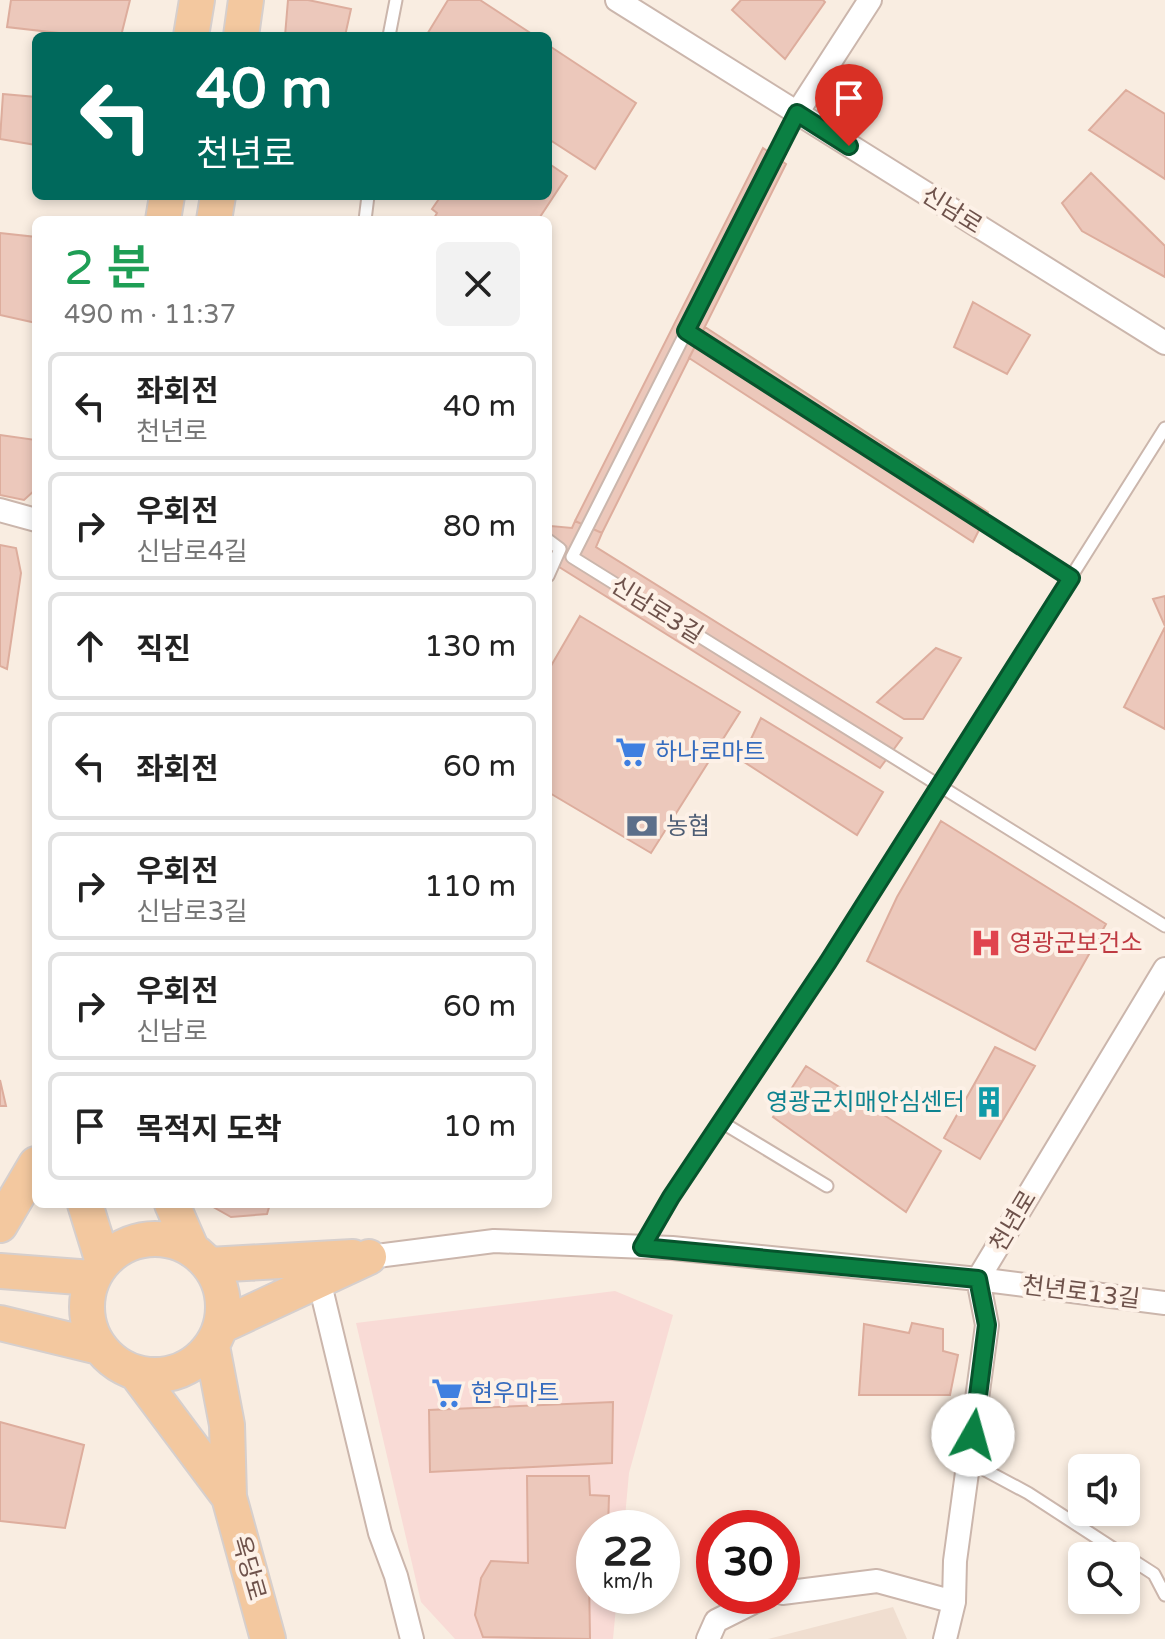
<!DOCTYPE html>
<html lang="ko">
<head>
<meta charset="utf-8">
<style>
	body { margin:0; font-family:"Varela Round","Noto Sans KR",sans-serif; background:#f2f2f2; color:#222; height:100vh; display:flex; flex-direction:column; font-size:30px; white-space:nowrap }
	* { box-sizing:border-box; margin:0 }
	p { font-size:26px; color:#767676 }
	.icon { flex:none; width:44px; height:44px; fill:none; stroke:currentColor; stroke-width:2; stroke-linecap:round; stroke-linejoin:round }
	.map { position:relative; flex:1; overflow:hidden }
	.drawer { position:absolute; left:32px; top:216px; width:520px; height:992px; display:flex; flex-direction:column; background:#fff; border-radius:12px; box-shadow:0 4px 12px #0003 }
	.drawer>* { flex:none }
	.guide { position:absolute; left:32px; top:32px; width:520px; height:168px; border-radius:12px; box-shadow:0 4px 12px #0003; background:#00695c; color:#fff; overflow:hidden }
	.tools { position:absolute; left:1068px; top:1454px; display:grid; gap:16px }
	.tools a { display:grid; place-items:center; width:72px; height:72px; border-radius:12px; background:#fff; box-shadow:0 4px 12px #0003; font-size:40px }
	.speed { position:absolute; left:576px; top:1510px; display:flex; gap:16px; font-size:40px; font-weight:700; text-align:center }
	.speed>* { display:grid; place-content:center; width:104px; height:104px; border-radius:50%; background:#fff; box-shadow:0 4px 12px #0003; line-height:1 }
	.speed small { font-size:20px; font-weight:400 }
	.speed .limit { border:12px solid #d22; background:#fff; color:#111 }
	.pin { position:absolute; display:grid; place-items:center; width:68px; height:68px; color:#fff; margin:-82px -34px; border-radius:50% 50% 50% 0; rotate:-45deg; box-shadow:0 0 8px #0007 }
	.pin .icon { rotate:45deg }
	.me { position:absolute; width:88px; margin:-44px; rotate:7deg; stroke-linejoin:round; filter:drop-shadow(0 0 6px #0008) }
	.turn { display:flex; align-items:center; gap:28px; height:168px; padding:0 32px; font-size:36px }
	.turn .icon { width:104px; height:104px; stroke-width:2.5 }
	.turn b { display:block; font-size:56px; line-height:68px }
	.round { display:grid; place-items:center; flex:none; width:84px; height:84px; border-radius:12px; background:#f2f2f2 }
	.overview { display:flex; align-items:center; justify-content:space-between; height:136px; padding:0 32px }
	h1 { font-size:48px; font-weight:600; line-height:60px; color:#1e9e55 }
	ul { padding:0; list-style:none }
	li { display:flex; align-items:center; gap:24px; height:108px; margin:0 16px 12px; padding:0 16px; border:4px solid #e0e0e0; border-radius:12px }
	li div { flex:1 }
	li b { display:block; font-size:30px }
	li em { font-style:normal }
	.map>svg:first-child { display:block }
</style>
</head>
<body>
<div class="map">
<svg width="1165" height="1639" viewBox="0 0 1165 1639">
	<rect width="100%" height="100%" fill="#f9ede1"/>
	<path fill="#f0ded0" d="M893 1607 907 1639H768Z"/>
	<path fill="#f9dbd6" d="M615 1291 673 1315 629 1473 624 1528H594V1596H617L613 1639H455L421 1602 356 1323Z"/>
	<path fill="#ecc8bb" stroke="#ddad9d" stroke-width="2" d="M11 0H130L121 36H85L7 27Z
		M288 0H308L351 9 345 36H285Z
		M448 0H480L535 36H426Z
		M741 0H823L825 2 785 59 732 10Z
		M548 45 636 103 595 169 550 140 548 142Z
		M1126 90 1165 114V179L1089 130Z
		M3 94 36 97V145L0 139Z
		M763 148 786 164 602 533 575 521Z
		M548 163 567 176 538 220H433L437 213 432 209 441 196H548Z
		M1091 173 1165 246V277L1082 231 1062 203Z
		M0 233 36 237V323L0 315Z
		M973 302 1030 335 1007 374 954 347Z
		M705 327 988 512 973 542 689 358Z
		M0 435 36 440V489L24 500 0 495Z
		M575 521 602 533 596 547 902 738 880 768 548 560 551 526 572 528Z
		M0 545 16 548 21 573 7 669 0 666Z
		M1165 596V626L1153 599Z
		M580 616 740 712 651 853 548 792V671Z
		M1165 627V729L1124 707Z
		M936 648 961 658 923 719H904L877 702Z
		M761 718 883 792 857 835 741 760Z
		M941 821 1106 924 1035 1050 867 961 897 897Z
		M995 1047 1035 1066 980 1159 944 1138Z
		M806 1066 941 1151 906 1212 773 1117Z
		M0 1080 6 1106H0Z
		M208 1204H270L267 1214 231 1217Z
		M912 1323 943 1329V1351L958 1355 950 1395H859L864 1324 909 1333Z
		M613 1402 612 1463 430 1472 429 1410Z
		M0 1422 84 1445 65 1528 0 1521Z
		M527 1476H589L590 1495 609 1496 608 1528H594V1561L589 1575 590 1639 483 1637 475 1615 481 1578 491 1561 528 1563Z"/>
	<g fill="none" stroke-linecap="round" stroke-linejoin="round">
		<defs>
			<path id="lane" d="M389 36 396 0
				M797 113 572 557 1165 926
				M365 220 368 196
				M686 331 1071 578
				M548 540 560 549 548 576
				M723 1123 827 1186
				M642 1247 671 1197 828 962 1165 428
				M970 1462 1028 1493 1125 1556
				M1126 1556 1154 1574 1165 1595"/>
			<path id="street" d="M617 0 1165 343
				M797 113 870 0
				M0 510 36 520
				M369 1257 494 1241 672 1248 978 1279 1165 969
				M319 1280 380 1533 396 1576 412 1639
				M782 1593 877 1581 954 1602
				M708 1639 716 1621 766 1596
				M945 1639 954 1602 955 1561 987 1325 978 1279 1165 1303"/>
			<path id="primary" d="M191 36 197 0
				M241 36 246 0
				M163 220 167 196
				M214 220 218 196
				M85 1204 103 1262
				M172 1204 192 1250
				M0 1225 36 1164
				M87 1307a68 68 0 1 1 136 0a68 68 0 1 1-136 0Z
				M209 1265 353 1257
				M0 1271 92 1278
				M0 1323 99 1347
				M221 1326 369 1257
				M212 1346 227 1425 229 1497 268 1639
				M137 1374 229 1497"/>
		</defs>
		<use href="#lane" stroke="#cbb6ac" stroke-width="15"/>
		<use href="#street" stroke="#cbb6ac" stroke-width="26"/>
		<use href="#primary" stroke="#d6cfcd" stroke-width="38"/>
		<use href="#lane" stroke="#fff" stroke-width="11"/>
		<use href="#street" stroke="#fff" stroke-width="22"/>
		<use href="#primary" stroke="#f3c89f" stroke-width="34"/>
	</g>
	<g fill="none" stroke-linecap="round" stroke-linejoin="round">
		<defs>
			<path id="route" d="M849 146 797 113 686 331 1071 578 828 962 671 1197 642 1247 978 1279 987 1325 973 1435"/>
		</defs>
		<use href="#route" stroke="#07532c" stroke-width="20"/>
		<use href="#route" stroke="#0b8043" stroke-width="14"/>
	</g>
	<defs>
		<symbol id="supermarket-bare" viewBox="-9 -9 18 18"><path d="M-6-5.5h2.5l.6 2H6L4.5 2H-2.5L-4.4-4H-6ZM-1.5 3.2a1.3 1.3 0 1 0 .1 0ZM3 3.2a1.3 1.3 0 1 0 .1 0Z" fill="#3f7fe0" stroke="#fdf1e7" stroke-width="2.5" paint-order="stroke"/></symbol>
		<symbol id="bank-bare" viewBox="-9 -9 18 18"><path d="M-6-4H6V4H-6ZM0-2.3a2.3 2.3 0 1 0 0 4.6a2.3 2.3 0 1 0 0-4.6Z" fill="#5c6f8a" stroke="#fdf1e7" stroke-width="2.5" paint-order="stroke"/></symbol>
		<symbol id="hospital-bare" viewBox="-9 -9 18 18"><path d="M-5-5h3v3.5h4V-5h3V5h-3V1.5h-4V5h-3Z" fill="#e0444e" stroke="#fdf1e7" stroke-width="2.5" paint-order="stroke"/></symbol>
		<symbol id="building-bare" viewBox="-9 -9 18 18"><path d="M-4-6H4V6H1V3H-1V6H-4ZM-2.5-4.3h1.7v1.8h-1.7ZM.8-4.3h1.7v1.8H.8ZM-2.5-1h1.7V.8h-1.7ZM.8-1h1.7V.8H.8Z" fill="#0f9aa8" stroke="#fdf1e7" stroke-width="2.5" paint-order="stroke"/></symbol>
	</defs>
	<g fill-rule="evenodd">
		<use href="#supermarket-bare" x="609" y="730" width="44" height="44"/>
		<use href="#bank-bare" x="620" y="804" width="44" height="44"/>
		<use href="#hospital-bare" x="964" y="921" width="44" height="44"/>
		<use href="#building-bare" x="967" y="1080" width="44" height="44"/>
		<use href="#supermarket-bare" x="425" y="1371" width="44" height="44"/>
	</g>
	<g text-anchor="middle" stroke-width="8" stroke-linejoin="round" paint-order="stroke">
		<g font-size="24" fill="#6e524b" stroke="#fdf1e7">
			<text transform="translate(952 210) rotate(32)" y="8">신남로</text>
			<text transform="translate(657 610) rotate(32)" y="8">신남로3길</text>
			<text transform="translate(1013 1221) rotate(-59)" y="8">천년로</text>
			<text transform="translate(1081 1292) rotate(7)" y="8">천년로13길</text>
			<text transform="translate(249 1568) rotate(74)" y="8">옥당로</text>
		</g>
		<g font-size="24" fill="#366cbe" stroke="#fdf1e7" text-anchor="start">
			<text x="655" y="760">하나로마트</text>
			<text x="471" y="1401">현우마트</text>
		</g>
		<g font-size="24" fill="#4e5e75" stroke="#fdf1e7" text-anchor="start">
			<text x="666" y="834">농협</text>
		</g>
		<g font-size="24" fill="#be3a42" stroke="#fdf1e7" text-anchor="start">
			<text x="1010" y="951">영광군보건소</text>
		</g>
		<g font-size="24" fill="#0d838f" stroke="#fdf1e7" text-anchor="end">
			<text x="965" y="1110">영광군치매안심센터</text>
		</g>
	</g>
</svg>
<div class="tools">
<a><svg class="icon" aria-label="sound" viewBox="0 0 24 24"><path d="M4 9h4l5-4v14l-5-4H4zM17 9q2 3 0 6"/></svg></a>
<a><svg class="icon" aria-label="search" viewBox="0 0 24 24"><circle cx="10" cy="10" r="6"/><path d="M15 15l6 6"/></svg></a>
</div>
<div class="speed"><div>22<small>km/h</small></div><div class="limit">30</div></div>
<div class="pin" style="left:849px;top:146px;background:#d93025"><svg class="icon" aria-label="arrive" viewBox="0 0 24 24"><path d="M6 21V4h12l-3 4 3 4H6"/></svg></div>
<svg class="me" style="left:973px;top:1435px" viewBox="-20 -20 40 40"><circle r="19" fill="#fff"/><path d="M0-13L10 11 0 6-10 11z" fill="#0b8043"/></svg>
<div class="guide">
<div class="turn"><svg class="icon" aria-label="left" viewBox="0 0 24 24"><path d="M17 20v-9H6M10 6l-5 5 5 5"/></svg><div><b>40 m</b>천년로</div></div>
</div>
<section class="drawer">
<div class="overview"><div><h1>2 분</h1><p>490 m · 11:37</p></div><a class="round"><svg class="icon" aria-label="close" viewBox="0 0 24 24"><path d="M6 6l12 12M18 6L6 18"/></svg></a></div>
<ul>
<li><svg class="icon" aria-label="left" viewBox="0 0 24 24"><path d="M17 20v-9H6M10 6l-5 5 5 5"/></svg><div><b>좌회전</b><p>천년로</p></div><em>40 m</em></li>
<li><svg class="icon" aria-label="right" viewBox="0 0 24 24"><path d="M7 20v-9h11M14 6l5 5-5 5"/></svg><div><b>우회전</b><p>신남로4길</p></div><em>80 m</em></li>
<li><svg class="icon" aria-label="ahead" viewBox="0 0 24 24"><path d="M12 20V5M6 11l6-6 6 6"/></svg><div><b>직진</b></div><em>130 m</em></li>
<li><svg class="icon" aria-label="left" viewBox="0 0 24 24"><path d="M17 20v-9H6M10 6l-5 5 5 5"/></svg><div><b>좌회전</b></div><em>60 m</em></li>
<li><svg class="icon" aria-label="right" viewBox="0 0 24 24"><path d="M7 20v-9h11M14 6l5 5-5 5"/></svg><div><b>우회전</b><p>신남로3길</p></div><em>110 m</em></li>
<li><svg class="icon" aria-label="right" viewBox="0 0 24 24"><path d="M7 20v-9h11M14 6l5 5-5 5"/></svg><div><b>우회전</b><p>신남로</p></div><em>60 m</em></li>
<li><svg class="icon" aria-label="arrive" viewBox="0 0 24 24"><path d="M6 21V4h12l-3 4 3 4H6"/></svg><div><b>목적지 도착</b></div><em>10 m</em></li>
</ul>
</section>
</div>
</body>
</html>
